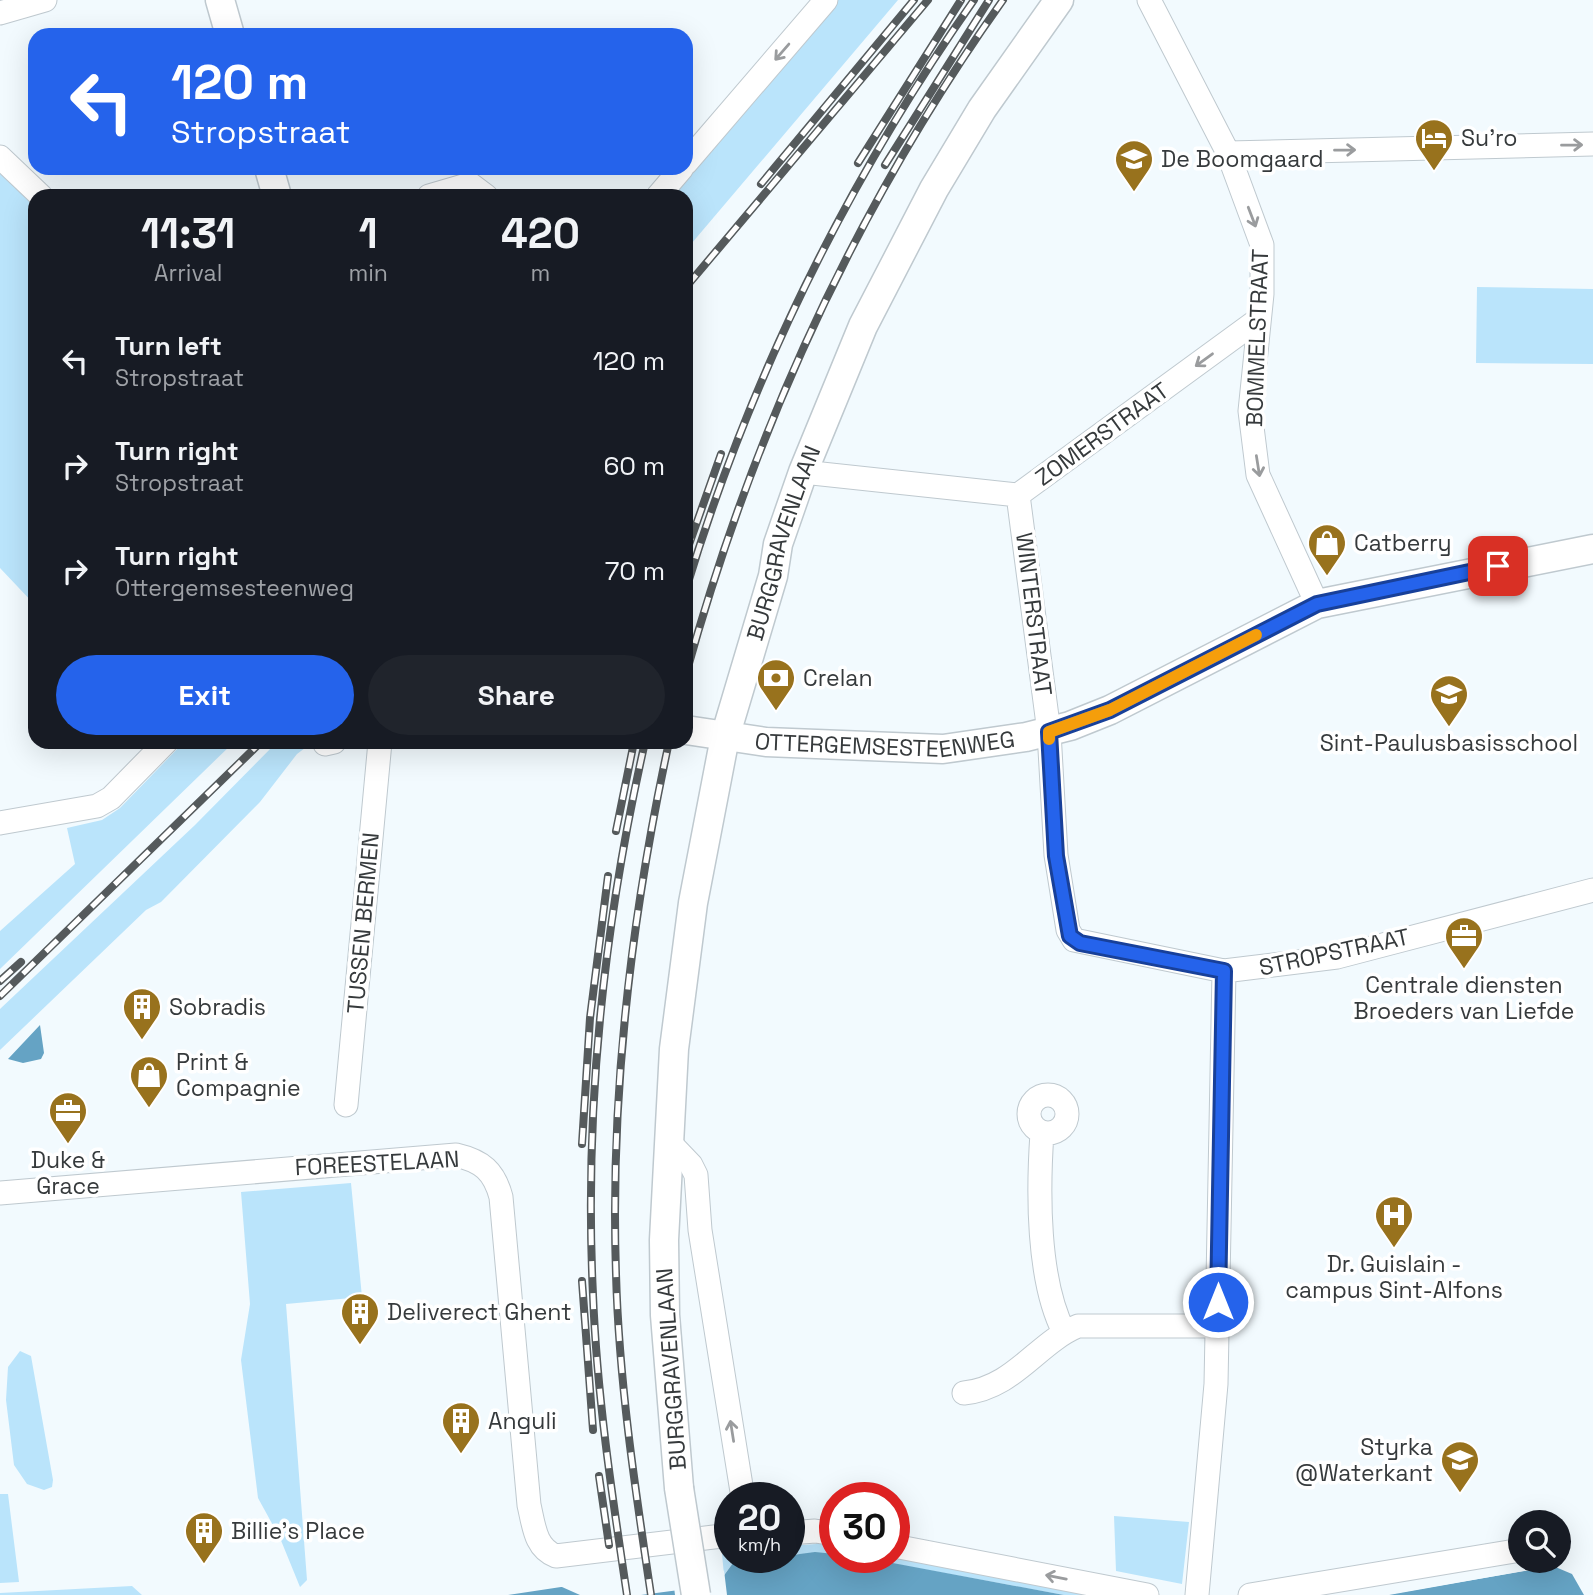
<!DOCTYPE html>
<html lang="en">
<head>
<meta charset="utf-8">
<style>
	body { margin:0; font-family:"Space Grotesk",sans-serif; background:#20242c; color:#f1f3f6; height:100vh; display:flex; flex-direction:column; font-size:26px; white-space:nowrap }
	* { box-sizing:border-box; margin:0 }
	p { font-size:23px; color:#9ea1a6 }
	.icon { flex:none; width:38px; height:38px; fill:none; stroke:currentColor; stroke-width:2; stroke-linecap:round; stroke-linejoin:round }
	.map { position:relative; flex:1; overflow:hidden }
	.panel { position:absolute; left:28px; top:189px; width:665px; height:560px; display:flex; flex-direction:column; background:#171b24; border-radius:21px; box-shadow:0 7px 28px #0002 }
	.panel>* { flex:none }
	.hud { position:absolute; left:28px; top:28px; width:665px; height:147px; border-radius:21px; box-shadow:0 7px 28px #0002; background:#2563eb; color:#fff; overflow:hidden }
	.tools { position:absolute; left:1508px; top:1510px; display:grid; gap:14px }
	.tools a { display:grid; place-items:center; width:63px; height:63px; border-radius:50%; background:#171b24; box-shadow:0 7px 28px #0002; font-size:35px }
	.speed { position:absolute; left:714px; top:1482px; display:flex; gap:14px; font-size:35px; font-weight:700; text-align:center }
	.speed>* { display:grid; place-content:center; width:91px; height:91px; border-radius:50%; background:#171b24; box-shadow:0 7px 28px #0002; line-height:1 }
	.speed small { font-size:18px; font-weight:400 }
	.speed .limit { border:10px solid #d22; background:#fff; color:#111 }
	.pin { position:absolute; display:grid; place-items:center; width:60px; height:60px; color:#fff; margin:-30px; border-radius:14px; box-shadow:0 4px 10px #0006 }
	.me { position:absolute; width:77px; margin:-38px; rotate:0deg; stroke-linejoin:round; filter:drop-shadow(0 0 5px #0008) }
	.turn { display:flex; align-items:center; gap:24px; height:147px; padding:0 28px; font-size:32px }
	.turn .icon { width:91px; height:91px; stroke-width:2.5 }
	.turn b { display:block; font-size:49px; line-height:60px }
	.eta { display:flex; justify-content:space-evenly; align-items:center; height:119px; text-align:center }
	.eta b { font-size:42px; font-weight:700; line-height:49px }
	.button { display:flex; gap:14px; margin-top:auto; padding:14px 28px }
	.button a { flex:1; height:80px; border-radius:42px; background:#2563eb; color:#fff; font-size:28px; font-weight:700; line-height:80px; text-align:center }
	.button a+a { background:#20242c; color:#f1f3f6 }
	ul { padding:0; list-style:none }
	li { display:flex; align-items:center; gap:21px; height:105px; padding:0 28px }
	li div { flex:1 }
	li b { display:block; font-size:26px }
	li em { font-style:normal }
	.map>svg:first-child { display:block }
</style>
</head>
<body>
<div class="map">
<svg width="1593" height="1595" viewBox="0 0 1593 1595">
	<rect width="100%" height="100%" fill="#f2fafe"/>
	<path fill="#bae4fb" d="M832 0H898L686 250V196H664Z
		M0 172 35 207V605L0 568Z
		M1477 287 1593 289V364L1476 363Z
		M184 742H234L0 969V931L75 864 67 828 102 820 120 808Z
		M277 742H313L297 754 260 802 161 902 146 910 0 1050V1009L195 825Z
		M351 1183 362 1297 286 1304 307 1580 300 1587 280 1538 258 1498 241 1360 250 1304 241 1192Z
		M20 1351 31 1356 53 1480 52 1487 44 1490 27 1484 14 1465 6 1400 8 1367Z
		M0 1494H8L19 1582 0 1583Z
		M1114 1516 1189 1522 1182 1584 1116 1571Z
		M817 1541 835 1544V1554H789V1546L816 1544Z
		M730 1553V1558H765L733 1563 724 1575 722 1554Z
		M862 1558H894L1105 1595H1064Z
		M132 1586 142 1595H0V1593Z"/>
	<path fill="#65a3c4" d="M40 1025 44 1053 41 1059 23 1063 8 1059Z
		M815 1552 835 1554V1558H866L1064 1595H641L717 1585 733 1563Z
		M1591 1559 1593 1595H1389Z
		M562 1587 580 1595H508L561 1587Z"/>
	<path fill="#f2fafe" d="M1593 1555V1595H1584L1572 1574 1553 1566 1385 1595 1388 1592Z
		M724 1570 727 1595H675L674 1587 715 1581Z"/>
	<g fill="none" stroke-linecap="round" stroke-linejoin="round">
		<defs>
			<path id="minor" d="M1149 0 1228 153 1262 245V294L1250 411 1258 475 1317 604
				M0 13 45 0
				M1228 153 1593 144
				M0 157 41 196
				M686 163 826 0
				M429 196 470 184 486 196
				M658 196 682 168
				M803 472 1018 495 1259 319
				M1018 495 1049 732 1056 855 1068 930 1074 940 1224 971 1337 957 1593 890
				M325 744 334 742
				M0 823 97 806 111 798 166 742
				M1029 1114a19 19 0 1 1 38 0a19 19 0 1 1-38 0Z
				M346 1105 380 742
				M1042 1133C1038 1190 1037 1280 1064 1332
				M669 1142 691 1165 696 1175 700 1230 743 1498
				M0 1193 456 1155C482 1161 494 1171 501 1197L529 1505C534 1526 535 1548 556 1556L730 1535
				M964 1393C1014 1388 1037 1343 1078 1326H1219
				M789 1533 815 1531 835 1534
				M894 1546 1147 1595
				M1197 1595 1216 1384 1224 971
				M1250 1595 1521 1550"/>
			<g id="tertiary">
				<path d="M220 0 230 35"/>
				<path d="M269 168 277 196"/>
				<path id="s1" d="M686 730 766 742 943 749 1026 737 1070 726 1110 710 1317 604 1593 549"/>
				<path id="s2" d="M679 1488 665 1315 664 1240 674 1049 693 903 725 737 773 576 778 544 803 472 863 326 934 189 982 109 1059 0"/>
			</g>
		</defs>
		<use href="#minor" stroke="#bfc9cf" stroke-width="25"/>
		<use href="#tertiary" stroke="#bfc9cf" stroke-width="31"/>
		<use href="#minor" stroke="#fff" stroke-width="23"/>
		<use href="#tertiary" stroke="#fff" stroke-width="28"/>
		<defs>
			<path id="rail" d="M858 163 961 0
				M885 165 989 0
				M761 184 914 0
				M686 287 928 0
				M686 553 721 454
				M686 589C750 378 848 180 974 0
				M686 674C753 432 857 205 1003 0
				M616 831 634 742
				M0 981 21 962
				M0 996 261 742
				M582 1144 590 1018 608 876
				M582 1281 593 1430
				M599 1476 609 1545
				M627 1595C612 1495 597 1396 593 1295 584 1109 604 923 645 742
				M651 1595C635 1488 619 1382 616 1274 610 1094 631 917 669 742"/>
		</defs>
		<use href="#rail" stroke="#555a5c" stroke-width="8"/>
		<use href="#rail" stroke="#fff" stroke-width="5" stroke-dasharray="16" stroke-linecap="butt"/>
		<defs>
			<path id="tertiary-bridge" d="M679 1488 696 1595"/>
		</defs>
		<use href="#tertiary-bridge" stroke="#bfc9cf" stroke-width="31" stroke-linecap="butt"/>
		<use href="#tertiary-bridge" stroke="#fff" stroke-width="28"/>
	</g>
	<defs><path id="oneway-shaft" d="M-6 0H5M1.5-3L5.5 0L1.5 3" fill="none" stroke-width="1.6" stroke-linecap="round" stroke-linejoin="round" transform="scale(1.75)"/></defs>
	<g stroke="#9a9c9e">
		<use href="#oneway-shaft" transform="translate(782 52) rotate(131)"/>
		<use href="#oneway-shaft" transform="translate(1572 145) rotate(-1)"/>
		<use href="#oneway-shaft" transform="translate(1345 150) rotate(-1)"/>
		<use href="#oneway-shaft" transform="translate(1252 217) rotate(69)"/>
		<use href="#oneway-shaft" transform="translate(1204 360) rotate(144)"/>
		<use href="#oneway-shaft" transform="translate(1258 466) rotate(81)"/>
		<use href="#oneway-shaft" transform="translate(732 1431) rotate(-99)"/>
		<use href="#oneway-shaft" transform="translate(1056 1577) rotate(-169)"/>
	</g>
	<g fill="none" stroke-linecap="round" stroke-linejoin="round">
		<defs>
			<path id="route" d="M1218 1302 1224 971 1080 943 1070 936 1056 856 1049 732 1110 710 1317 604 1498 566"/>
		</defs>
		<use href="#route" stroke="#184099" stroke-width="18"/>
		<use href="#route" stroke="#2563eb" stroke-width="12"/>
		<path stroke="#f59e0b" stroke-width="12" d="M1049 739V732L1110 710 1256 635"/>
	</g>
	<defs>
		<symbol id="hotel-pin" viewBox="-11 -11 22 30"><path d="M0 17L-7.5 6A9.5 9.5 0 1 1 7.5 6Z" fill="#98721d" stroke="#fff"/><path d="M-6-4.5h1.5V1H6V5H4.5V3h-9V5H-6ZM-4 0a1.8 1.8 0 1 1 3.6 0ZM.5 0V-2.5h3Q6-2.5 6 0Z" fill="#fff"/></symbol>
		<symbol id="school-pin" viewBox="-11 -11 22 30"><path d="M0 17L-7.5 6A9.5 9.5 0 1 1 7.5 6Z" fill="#98721d" stroke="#fff"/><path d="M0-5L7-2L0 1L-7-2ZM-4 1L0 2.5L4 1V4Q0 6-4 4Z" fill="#fff"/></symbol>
		<symbol id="shop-pin" viewBox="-11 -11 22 30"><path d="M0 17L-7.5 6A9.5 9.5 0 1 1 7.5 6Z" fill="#98721d" stroke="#fff"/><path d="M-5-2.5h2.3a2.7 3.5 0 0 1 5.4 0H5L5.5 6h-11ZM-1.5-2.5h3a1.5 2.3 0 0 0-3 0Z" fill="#fff"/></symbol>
		<symbol id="bank-pin" viewBox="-11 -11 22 30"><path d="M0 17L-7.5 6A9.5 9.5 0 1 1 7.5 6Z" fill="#98721d" stroke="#fff"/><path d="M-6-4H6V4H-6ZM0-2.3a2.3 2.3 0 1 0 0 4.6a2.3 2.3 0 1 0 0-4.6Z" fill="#fff"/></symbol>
		<symbol id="office-pin" viewBox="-11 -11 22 30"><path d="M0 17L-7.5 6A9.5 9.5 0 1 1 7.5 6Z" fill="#98721d" stroke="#fff"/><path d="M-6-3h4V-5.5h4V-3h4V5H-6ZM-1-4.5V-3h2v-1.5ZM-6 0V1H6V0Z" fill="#fff"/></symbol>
		<symbol id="building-pin" viewBox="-11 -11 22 30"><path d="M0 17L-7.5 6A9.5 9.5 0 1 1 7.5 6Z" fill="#98721d" stroke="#fff"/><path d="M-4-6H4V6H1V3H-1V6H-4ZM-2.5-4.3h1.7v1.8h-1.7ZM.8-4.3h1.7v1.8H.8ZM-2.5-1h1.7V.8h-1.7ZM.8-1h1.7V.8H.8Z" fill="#fff"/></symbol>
		<symbol id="hospital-pin" viewBox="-11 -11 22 30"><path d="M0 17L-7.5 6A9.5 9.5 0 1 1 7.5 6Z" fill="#98721d" stroke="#fff"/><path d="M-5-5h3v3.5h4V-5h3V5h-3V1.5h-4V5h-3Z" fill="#fff"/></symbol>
	</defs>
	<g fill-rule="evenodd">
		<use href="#hotel-pin" x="1412" y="116" width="44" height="60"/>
		<use href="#school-pin" x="1112" y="137" width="44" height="60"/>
		<use href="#shop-pin" x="1305" y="521" width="44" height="60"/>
		<use href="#bank-pin" x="754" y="656" width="44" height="60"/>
		<use href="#school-pin" x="1427" y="672" width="44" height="60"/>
		<use href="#office-pin" x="1442" y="914" width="44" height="60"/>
		<use href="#building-pin" x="120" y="985" width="44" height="60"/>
		<use href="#shop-pin" x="127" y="1053" width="44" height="60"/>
		<use href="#office-pin" x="46" y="1089" width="44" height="60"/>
		<use href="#hospital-pin" x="1372" y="1193" width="44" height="60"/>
		<use href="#building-pin" x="338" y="1290" width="44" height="60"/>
		<use href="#building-pin" x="439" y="1399" width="44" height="60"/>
		<use href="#school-pin" x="1438" y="1438" width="44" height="60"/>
		<use href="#building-pin" x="182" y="1509" width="44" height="60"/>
	</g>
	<g text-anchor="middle" stroke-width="7" stroke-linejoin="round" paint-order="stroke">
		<g font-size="23" fill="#363a3c" stroke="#fff" text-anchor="start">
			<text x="1461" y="146">Su'ro</text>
			<text x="1161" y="167">De Boomgaard</text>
			<text x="1354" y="551">Catberry</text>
			<text x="803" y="686">Crelan</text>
			<text x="1449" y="751" text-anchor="middle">Sint-Paulusbasisschool</text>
			<text x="1464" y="993" text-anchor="middle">Centrale diensten<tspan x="1464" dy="26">Broeders van Liefde</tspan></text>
			<text x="169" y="1015">Sobradis</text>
			<text x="176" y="1070">Print &amp;<tspan x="176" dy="26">Compagnie</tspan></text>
			<text x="68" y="1168" text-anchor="middle">Duke &amp;<tspan x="68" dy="26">Grace</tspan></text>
			<text x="1394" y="1272" text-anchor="middle">Dr. Guislain -<tspan x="1394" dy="26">campus Sint-Alfons</tspan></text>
			<text x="387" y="1320">Deliverect Ghent</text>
			<text x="488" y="1429">Anguli</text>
			<text x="1433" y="1455" text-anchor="end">Styrka<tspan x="1433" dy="26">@Waterkant</tspan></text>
			<text x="231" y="1539">Billie's Place</text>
		</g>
		<g font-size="23" fill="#363a3c" stroke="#fff">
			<text transform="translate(1257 338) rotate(-88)" y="8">BOMMELSTRAAT</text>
			<text transform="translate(1102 434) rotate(-36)" y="8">ZOMERSTRAAT</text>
			<text dy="8" stroke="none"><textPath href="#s2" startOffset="959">BURGGRAVENLAAN</textPath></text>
			<text transform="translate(1034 614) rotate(83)" y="8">WINTERSTRAAT</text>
			<text dy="8" stroke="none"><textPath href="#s1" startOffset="200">OTTERGEMSESTEENWEG</textPath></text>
			<text transform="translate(363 923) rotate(-85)" y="8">TUSSEN BERMEN</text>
			<text transform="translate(1334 952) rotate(-12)" y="8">STROPSTRAAT</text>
			<text transform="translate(377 1163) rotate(-3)" y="8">FOREESTELAAN</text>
			<text transform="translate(671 1369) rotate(-94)" y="8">BURGGRAVENLAAN</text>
		</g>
	</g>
</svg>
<div class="tools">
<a><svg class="icon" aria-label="search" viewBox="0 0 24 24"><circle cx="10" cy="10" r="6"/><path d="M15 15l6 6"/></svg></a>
</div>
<div class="speed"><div>20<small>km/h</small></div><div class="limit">30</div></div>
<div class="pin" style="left:1498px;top:566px;background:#d93025"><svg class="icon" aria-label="arrive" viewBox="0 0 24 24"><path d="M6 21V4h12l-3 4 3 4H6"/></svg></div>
<svg class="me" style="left:1218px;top:1302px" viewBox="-20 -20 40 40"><circle r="17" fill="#2563eb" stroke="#fff" stroke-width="3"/><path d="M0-11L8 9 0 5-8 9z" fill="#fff"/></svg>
<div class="hud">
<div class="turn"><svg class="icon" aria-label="left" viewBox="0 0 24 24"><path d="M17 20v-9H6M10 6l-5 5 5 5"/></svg><div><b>120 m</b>Stropstraat</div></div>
</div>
<section class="panel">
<div class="eta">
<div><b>11:31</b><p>Arrival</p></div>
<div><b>1</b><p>min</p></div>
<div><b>420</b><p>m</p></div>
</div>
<ul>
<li><svg class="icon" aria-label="left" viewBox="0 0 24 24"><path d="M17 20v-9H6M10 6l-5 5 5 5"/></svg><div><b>Turn left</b><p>Stropstraat</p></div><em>120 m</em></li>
<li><svg class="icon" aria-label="right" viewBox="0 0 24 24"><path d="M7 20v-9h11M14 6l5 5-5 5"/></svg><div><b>Turn right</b><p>Stropstraat</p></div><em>60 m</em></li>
<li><svg class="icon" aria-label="right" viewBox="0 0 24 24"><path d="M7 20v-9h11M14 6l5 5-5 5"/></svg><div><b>Turn right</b><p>Ottergemsesteenweg</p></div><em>70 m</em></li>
</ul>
<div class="button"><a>Exit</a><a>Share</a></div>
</section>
</div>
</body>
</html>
